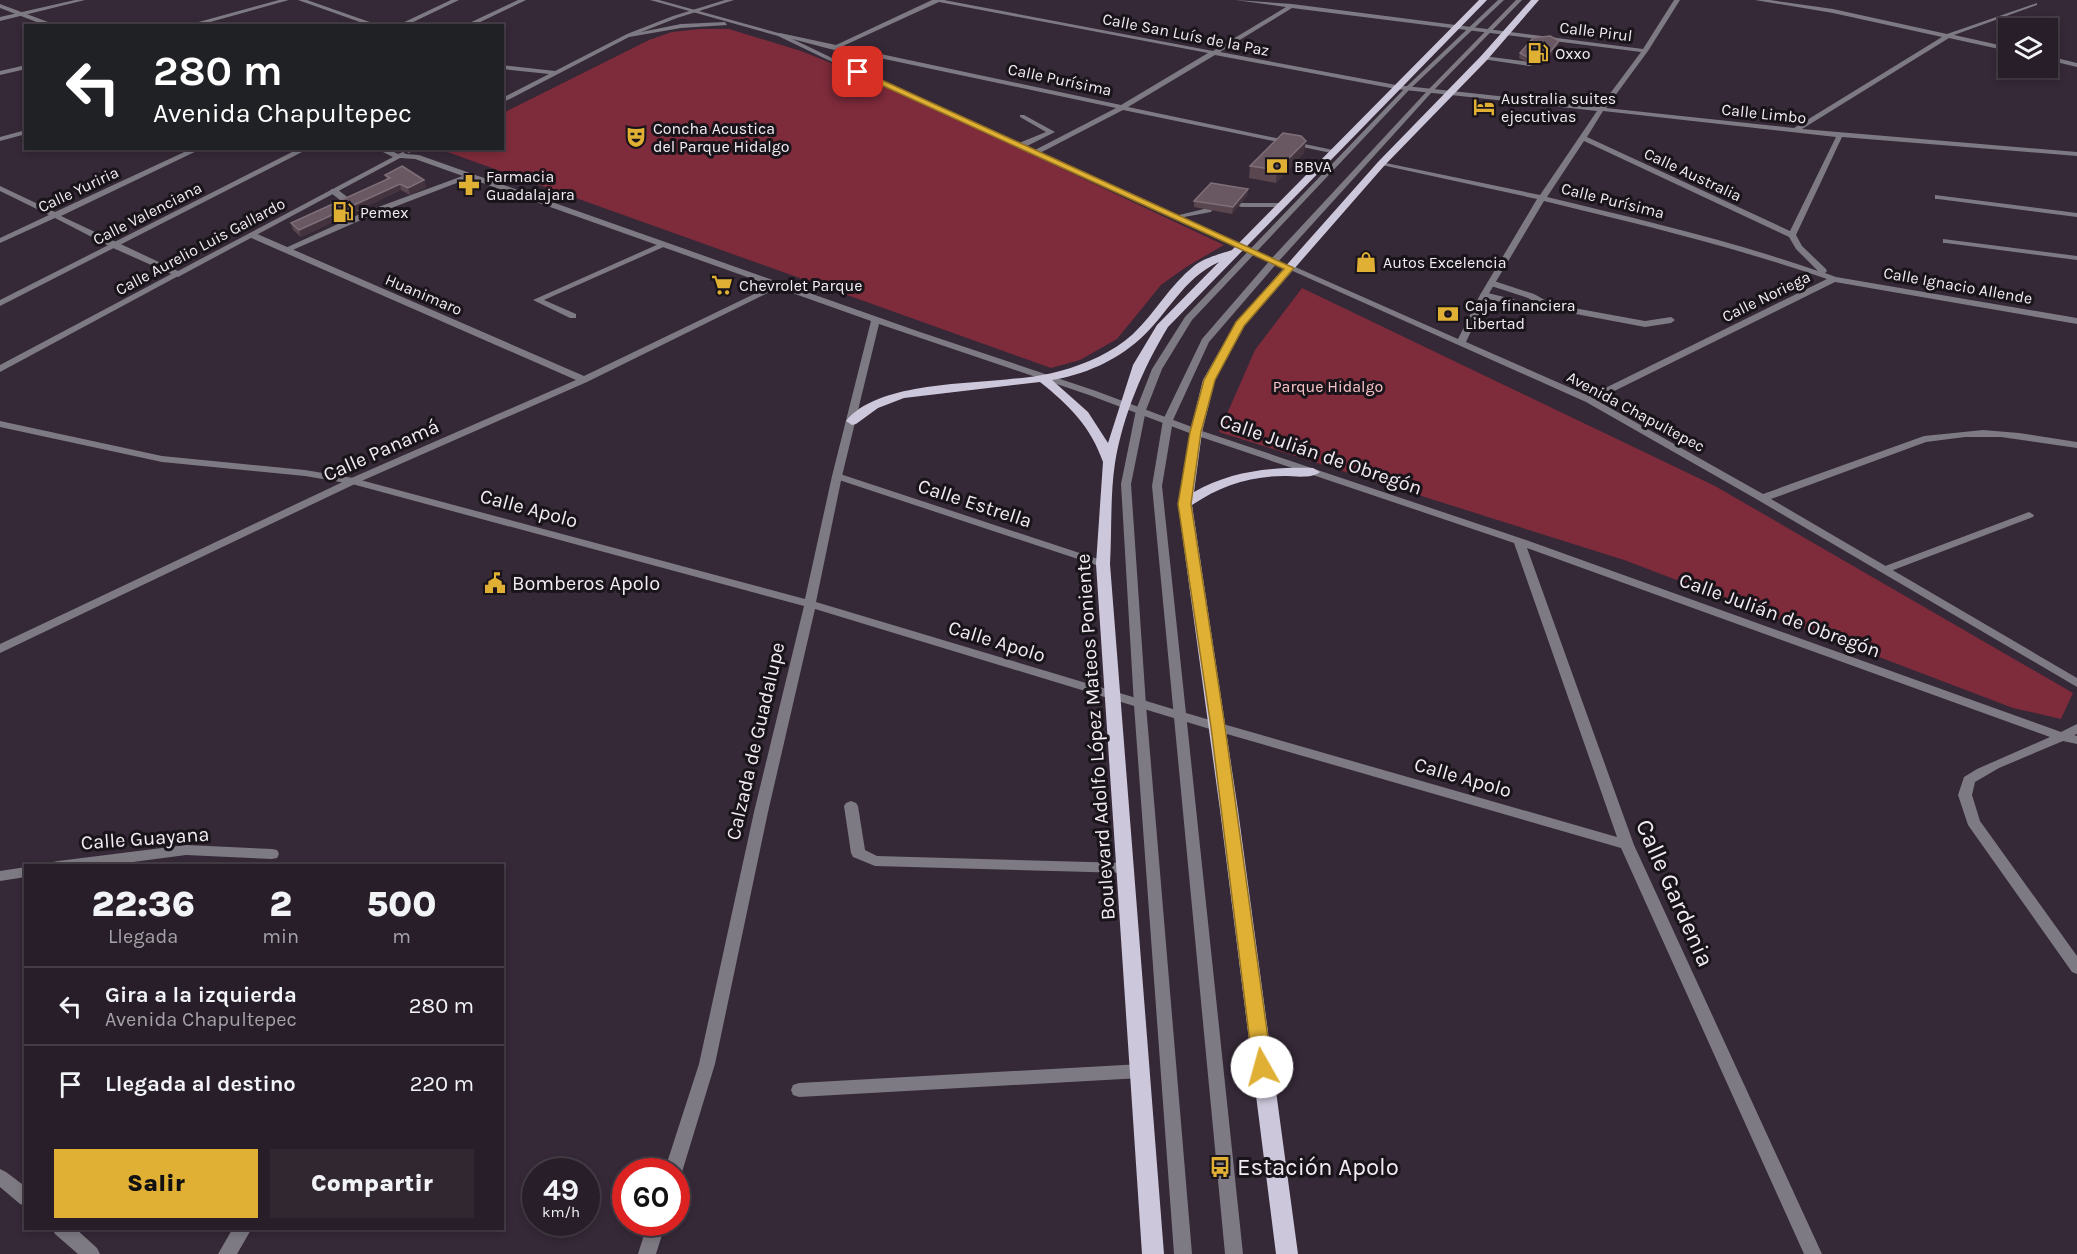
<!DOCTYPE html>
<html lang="es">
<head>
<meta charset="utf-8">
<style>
	body { margin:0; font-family:Karla,sans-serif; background:#302731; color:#f1f3f6; height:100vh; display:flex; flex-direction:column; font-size:22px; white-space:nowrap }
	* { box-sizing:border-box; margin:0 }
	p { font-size:20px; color:#a5a2a8 }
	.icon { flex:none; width:33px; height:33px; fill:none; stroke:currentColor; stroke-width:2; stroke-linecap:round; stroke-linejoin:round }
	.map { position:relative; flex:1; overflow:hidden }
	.details { position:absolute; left:24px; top:864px; width:480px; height:366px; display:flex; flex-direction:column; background:#281e29; border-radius:0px; box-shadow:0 3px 9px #0003,0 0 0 2px #443c46 }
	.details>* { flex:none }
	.banner { position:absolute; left:24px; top:24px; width:480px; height:126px; border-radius:0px; box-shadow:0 3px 9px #0003,0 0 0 2px #443c46; background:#202124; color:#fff; overflow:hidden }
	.buttons { position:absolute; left:1998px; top:18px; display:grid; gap:12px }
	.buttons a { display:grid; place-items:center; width:60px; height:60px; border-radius:0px; background:#281e29; box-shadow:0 3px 9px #0003,0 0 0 2px #443c46; font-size:30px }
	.speed { position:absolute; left:522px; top:1158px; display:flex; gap:12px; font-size:30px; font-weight:700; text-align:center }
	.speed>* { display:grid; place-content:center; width:78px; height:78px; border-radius:50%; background:#281e29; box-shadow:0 3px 9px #0003,0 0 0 2px #443c46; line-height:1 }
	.speed small { font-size:15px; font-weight:400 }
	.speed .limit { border:9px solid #d22; background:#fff; color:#111 }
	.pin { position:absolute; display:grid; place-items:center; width:51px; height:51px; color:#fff; margin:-26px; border-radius:12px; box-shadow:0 3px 9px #0006 }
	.me { position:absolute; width:66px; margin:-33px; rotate:353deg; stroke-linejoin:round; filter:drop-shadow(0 0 4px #0008) }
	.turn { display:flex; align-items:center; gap:21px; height:126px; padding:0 30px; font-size:27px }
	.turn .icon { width:78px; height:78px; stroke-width:2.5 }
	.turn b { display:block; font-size:42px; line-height:51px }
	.eta { display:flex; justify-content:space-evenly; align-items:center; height:102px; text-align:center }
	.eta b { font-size:36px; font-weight:800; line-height:42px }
	.primary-button { display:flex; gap:12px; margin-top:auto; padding:12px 30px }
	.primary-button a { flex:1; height:69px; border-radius:0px; background:#e0b034; color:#111; font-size:24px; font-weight:800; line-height:69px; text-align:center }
	.primary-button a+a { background:#302731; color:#f1f3f6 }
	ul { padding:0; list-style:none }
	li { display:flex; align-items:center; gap:18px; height:78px; padding:0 30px; border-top:2px solid #443c46 }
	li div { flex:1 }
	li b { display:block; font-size:22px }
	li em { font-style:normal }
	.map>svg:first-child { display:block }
</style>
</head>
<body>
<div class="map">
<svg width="2077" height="1254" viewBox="0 0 2077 1254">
	<rect width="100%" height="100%" fill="#352837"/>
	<path fill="#7e2b3b" d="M700 29H729L801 51 876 81 1224 245 1186 267 1161 285 1117 339 1080 360 1051 368 439 149 502 148 503 113 649 40 672 32Z
		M1302 288 1715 486 2073 693 2061 719 2013 708 1624 560 1219 432 1255 350Z"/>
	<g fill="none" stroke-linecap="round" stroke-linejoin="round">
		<path fill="#7d7a83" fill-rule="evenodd" d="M1498 0H1504L1410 89 1192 320 1162 369 1146 410 1131 484 1146 705 1192 1254H1174L1134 705 1121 484 1136 410 1152 369 1185 317 1406 87Z
			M1516 0H1522L1432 92 1278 262 1209 342 1173 420 1162 486 1243 1254H1225L1152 486 1163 420 1202 339 1272 258 1428 90Z
			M1484 56 1529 62 1537 61 1540 63 1529 66 1482 59V57Z
			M1020 115H1024L1055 132 1025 147H1019V143L1046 132 1020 117Z
			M468 174 475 176 368 217 288 252 281 250 362 213Z
			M331 189H337L360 207V211H354L331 193Z
			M1238 203H1280L1284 205 1280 207H1241L1237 205Z
			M1208 208 1212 210 1211 212 1179 218 1175 216Z
			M661 243 668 245 544 300 576 314V318H570L533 300Z
			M1491 280 1534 294 1552 304 1645 321 1671 317 1675 320 1671 323 1645 327 1549 309 1524 308 1481 297 1480 295 1484 292 1524 302 1537 303 1528 298 1488 285 1487 283Z
			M2029 512 2034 515 2033 517 1888 572 1884 573 1878 570 1880 568Z
			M851 801 856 803 858 806 865 850 877 856 1126 863 1131 864 1133 868 1131 872 1126 873 875 866 853 857 851 853 844 806 846 803Z
			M1141 1064 1147 1066 1149 1071 1147 1076 1141 1078 799 1097 793 1095 791 1090 793 1085 799 1083Z"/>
		<path fill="#7d7a83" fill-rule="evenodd" d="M75 0H85L0 21V17Z
			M279 0H289L196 26H184Z
			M298 0H307L381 26H371Z
			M725 0H734L677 18 631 36 502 103V98L549 74 502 69V65L555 71 627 34 673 16Z
			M932 0H944L1213 51 1286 7 1235 0 1292 4 1643 49 1674 0H1680L1648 51 1606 108 1794 128 1942 37 1833 13 1755 0H1770L1833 9 1947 34 2037 3V5L1954 35 2008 47V51L1949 38 1802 129 2077 152V156L1842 137 1796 235 1802 246 1826 269 1827 271 1825 273 1836 277 2077 318V324L1835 282 1596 400 1763 494 1924 436 1983 430 2019 433 2077 442V448L2001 437H1965L1926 442 1771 499 2077 678V687L1758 500 1586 402 1286 268 1293 266 1458 339 1480 295 1537 199 1377 164 1381 162 1540 195 1597 111 1396 89 1215 55 1128 107 1333 150H1336V154L1123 110 1038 154H1035V150L1116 108 837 49 834 50 777 35 780 33 836 45ZM939 2 1208 53 1121 105 843 46ZM1292 8 1641 52 1600 107 1396 85 1220 52ZM1603 111 1836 137 1790 231 1587 137ZM1584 141 1789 237 1796 249 1818 271C1729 240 1638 219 1547 197ZM1544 201C1639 224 1734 247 1827 279L1589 396 1466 342 1488 295Z
			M2048 56 2077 63V67L2048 60Z
			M26 65V69L0 75V71Z
			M300 148H310L0 306V300Z
			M408 148H416L409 153 405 151Z
			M1935 195 2077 213V217L1938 199H1935Z
			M249 233H255L584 376 775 284 782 286 587 382 357 483 0 653V644L349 479 576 380 249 237Z
			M1943 239 2077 256V260L1946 243H1943Z
			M175 272 182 274 0 372V365Z
			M1196 429 1523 539 2061 732 2077 724V734L2074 735 2077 736V744L2063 741 1999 768 1975 782 1972 795 1980 821 2077 956V974L2072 972 1968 825 1958 795 1964 777 1977 769 2050 737 1527 548 1634 845 1822 1254H1804L1621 848 1213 730 1211 727 1213 724H1223L1617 837 1514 543 1192 434 1191 432Z
			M837 473 1107 562 1109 564 1107 566H1099L833 478 832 476Z
			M186 845 272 849 277 850 279 854 277 858 272 859 186 855 103 866H51L53 862 58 861Z
			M26 867V877L0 881V871Z
			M0 1169 6 1172 26 1187V1206L20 1204 0 1187Z
			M52 1228H75L97 1248 100 1254H78L55 1234Z
			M233 1228H252L237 1254H218Z"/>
		<path fill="#7d7a83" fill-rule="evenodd" d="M451 0H459L405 26H396Z
			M518 0H526L472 26H463Z
			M650 0H659L782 34 878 80 1294 268 1287 270 874 82 778 36Z
			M0 4 56 25 57 26H47L0 8Z
			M725 22 727 25 681 28 629 37 626 35 681 24Z
			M26 130V134L0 141V137Z
			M193 148H203L61 216 178 271 393 157 375 148H386L398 154 403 152 406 154 419 155 920 332 1096 391 1200 430V434H1192L1089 395 879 324 842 476 816 602 1223 724 1225 727 1223 730H1213L815 609 768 812 715 1064 682 1172 676 1178V1172H664L699 1064 754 812 804 606 352 484 305 476 162 462 0 427V421L162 456 305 470 353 478 805 599 832 476 871 321 415 159 400 158 178 277 113 248 55 218 0 243V238L49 215 0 191V186L55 212Z
			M648 1222H666L656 1254H638Z"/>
		<path fill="#ccc7da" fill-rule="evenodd" d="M1479 0H1487L1168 327C1143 368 1123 415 1115 463 1110 496 1112 531 1110 564L1164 1254H1142L1096 564 1103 462C1091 427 1069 405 1040 382L904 398 878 408 856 424 852 425 846 421C885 374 1002 388 1060 371 1086 364 1113 352 1133 334 1155 313 1170 285 1194 266 1204 258 1220 254 1232 250ZM1219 262 1157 325 1133 365 1108 443 1088 412 1052 380C1083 375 1116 361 1140 339 1168 314 1183 278 1219 262Z
			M1531 0H1539L1487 60 1384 166 1245 325 1215 380 1202 432 1194 492C1231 471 1271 467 1313 468L1320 472C1312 479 1294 476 1284 476 1250 476 1220 486 1192 505L1238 810 1298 1254H1276L1220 810 1178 504 1190 432 1203 380 1236 322 1378 162 1481 56Z"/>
	</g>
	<path fill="#59464f" d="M1559 41 1558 47 1545 62 1528 63 1519 58 1520 53Z
		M1304 153 1276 183 1249 178 1250 166Z
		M385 175 424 180 426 187 410 195 401 190 301 237 293 230 291 223 387 180Z
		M1248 189 1247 196 1232 214 1194 207V201Z"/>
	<path fill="#43333e" d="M1559 41 1558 47 1545 62 1546 57Z
		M1306 141 1304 153 1276 183 1277 170Z
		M424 180 426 187 410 195 408 188Z
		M400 184 401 190 301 237 299 230Z
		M1248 189 1247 196 1232 214 1233 207Z"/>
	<path fill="#695861" stroke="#7f6f78" stroke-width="1.5" d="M1550 36 1559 41 1546 57 1529 58 1520 53 1533 38Z
		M1283 133 1301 136 1306 141 1277 170 1250 166Z
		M402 166 424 180 408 188 400 184 299 230 291 223 390 178 385 175Z
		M1211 183 1248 189 1233 207 1194 201Z"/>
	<path fill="#e0b034" stroke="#927222" stroke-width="1.5" d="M855 70H860L1294 268 1244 326 1215 380 1201 432 1191 504 1225 727 1272 1067 1269 1073 1262 1075 1256 1073 1253 1067 1211 727 1178 504 1190 432 1204 380 1236 322 1284 269 855 73Z"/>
	<defs>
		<symbol id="fuel-bare" viewBox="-9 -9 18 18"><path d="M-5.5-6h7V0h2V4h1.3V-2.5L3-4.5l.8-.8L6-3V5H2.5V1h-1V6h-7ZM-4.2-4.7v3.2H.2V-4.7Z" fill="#e0b034" stroke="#19141a" stroke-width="2.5" paint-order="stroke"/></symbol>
		<symbol id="hotel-bare" viewBox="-9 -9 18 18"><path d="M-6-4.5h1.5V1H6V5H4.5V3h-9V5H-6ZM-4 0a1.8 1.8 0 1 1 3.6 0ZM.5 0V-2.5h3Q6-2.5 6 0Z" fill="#e0b034" stroke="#19141a" stroke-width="2.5" paint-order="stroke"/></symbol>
		<symbol id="theatre-bare" viewBox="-9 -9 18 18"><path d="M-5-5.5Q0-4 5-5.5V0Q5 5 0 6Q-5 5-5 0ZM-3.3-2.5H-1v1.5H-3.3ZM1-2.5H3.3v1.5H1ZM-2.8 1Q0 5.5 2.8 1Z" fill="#e0b034" stroke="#19141a" stroke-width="2.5" paint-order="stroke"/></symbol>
		<symbol id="bank-bare" viewBox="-9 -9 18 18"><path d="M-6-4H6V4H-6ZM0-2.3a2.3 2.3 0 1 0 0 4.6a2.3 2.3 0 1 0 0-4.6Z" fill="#e0b034" stroke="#19141a" stroke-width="2.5" paint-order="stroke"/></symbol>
		<symbol id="pharmacy-bare" viewBox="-9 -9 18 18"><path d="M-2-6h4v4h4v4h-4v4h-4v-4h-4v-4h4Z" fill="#e0b034" stroke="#19141a" stroke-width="2.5" paint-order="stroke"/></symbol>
		<symbol id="shop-bare" viewBox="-9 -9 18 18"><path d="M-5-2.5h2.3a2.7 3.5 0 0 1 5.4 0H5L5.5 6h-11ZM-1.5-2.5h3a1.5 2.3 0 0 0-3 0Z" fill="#e0b034" stroke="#19141a" stroke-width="2.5" paint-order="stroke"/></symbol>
		<symbol id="supermarket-bare" viewBox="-9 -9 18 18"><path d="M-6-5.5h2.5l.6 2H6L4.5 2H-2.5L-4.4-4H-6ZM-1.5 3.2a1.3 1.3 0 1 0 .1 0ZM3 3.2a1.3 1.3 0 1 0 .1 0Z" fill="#e0b034" stroke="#19141a" stroke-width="2.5" paint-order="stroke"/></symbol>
		<symbol id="civic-bare" viewBox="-9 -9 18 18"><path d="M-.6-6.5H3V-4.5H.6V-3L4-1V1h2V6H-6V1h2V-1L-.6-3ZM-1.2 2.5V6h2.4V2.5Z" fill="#e0b034" stroke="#19141a" stroke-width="2.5" paint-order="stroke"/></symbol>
		<symbol id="bus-bare" viewBox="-9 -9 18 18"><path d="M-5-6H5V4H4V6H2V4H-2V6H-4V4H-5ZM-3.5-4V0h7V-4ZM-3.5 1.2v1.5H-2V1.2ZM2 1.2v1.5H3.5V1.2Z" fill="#e0b034" stroke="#19141a" stroke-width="2.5" paint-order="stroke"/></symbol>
	</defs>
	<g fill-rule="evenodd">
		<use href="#fuel-bare" x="1523" y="38" width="30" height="30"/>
		<use href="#hotel-bare" x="1469" y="92" width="30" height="30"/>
		<use href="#theatre-bare" x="621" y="122" width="30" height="30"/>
		<use href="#bank-bare" x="1262" y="151" width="30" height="30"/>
		<use href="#pharmacy-bare" x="454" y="170" width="30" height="30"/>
		<use href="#fuel-bare" x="328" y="197" width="30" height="30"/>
		<use href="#shop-bare" x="1351" y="247" width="30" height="30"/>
		<use href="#supermarket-bare" x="707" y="270" width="30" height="30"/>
		<use href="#bank-bare" x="1433" y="299" width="30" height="30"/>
		<use href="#civic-bare" x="480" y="568" width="30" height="30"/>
		<use href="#bus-bare" x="1205" y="1152" width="30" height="30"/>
	</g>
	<g text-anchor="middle" stroke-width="6" stroke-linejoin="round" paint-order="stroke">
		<g font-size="16" fill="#f3ebf4" stroke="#19141a">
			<text transform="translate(1596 31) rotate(7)" y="6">Calle Pirul</text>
			<text transform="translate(1186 34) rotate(11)" y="6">Calle San Luís de la Paz</text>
			<text transform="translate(1060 79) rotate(12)" y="6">Calle Purísima</text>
			<text transform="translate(1764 113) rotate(6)" y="6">Calle Limbo</text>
			<text transform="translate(1693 174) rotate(25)" y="6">Calle Australia</text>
			<text transform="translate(78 189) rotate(-25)" y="6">Calle Yuriria</text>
			<text transform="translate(1613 200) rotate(14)" y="6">Calle Purísima</text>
			<text transform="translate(147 213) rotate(-27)" y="6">Calle Valenciana</text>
			<text transform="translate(200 246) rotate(-28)" y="6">Calle Aurelio Luis Gallardo</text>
			<text transform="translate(1958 285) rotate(10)" y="6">Calle Ignacio Allende</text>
			<text transform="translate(424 294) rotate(23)" y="6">Huanimaro</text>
			<text transform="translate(1766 296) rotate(-26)" y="6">Calle Noriega</text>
			<text transform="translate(1636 411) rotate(28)" y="6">Avenida Chapultepec</text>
		</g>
		<g font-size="16" fill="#f3ebf4" stroke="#19141a" text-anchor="start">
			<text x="1555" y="59">Oxxo</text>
			<text x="1501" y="104">Australia suites<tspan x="1501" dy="18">ejecutivas</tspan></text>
			<text x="653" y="134">Concha Acustica<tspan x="653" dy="18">del Parque Hidalgo</tspan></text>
			<text x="1294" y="172">BBVA</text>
			<text x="486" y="182">Farmacia<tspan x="486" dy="18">Guadalajara</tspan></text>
			<text x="360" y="218">Pemex</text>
			<text x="1383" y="268">Autos Excelencia</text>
			<text x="739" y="291">Chevrolet Parque</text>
			<text x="1465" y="311">Caja financiera<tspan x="1465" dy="18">Libertad</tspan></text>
		</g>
		<g font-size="16" fill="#f9c5ca" stroke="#19141a">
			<text x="1328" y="392">Parque Hidalgo</text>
		</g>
		<g font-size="20" fill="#f3ebf4" stroke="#19141a">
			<text transform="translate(381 450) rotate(-24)" y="7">Calle Panamá</text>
			<text transform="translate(1321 454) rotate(19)" y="7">Calle Julián de Obregón</text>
			<text transform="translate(975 503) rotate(18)" y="7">Calle Estrella</text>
			<text transform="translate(529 508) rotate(15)" y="7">Calle Apolo</text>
			<text transform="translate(1780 615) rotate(20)" y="7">Calle Julián de Obregón</text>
			<text transform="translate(997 641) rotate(17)" y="7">Calle Apolo</text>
			<text transform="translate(1095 737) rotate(-94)" y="7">Boulevard Adolfo López Mateos Poniente</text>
			<text transform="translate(755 741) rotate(-77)" y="7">Calzada de Guadalupe</text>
			<text transform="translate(1463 777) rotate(16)" y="7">Calle Apolo</text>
			<text transform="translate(145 838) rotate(-4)" y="7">Calle Guayana</text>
		</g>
		<g font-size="20" fill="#f3ebf4" stroke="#19141a" text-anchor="start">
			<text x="512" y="590">Bomberos Apolo</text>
		</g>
		<g font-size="24" fill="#f3ebf4" stroke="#19141a">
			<text transform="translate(1675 893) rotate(66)" y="8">Calle Gardenia</text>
		</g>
		<g font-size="24" fill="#f3ebf4" stroke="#19141a" text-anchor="start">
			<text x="1237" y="1175">Estación Apolo</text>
		</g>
	</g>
</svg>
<div class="buttons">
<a><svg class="icon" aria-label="layers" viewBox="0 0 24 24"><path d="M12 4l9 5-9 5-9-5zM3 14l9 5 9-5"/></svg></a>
</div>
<div class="speed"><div>49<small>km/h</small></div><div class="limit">60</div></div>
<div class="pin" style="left:858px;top:72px;background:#d93025"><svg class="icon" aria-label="arrive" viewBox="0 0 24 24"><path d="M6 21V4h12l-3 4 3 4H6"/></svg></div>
<svg class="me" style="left:1262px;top:1067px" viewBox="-20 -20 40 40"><circle r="19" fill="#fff"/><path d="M0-13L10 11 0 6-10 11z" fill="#e0b034"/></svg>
<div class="banner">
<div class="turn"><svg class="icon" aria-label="left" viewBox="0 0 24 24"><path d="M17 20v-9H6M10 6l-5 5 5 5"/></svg><div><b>280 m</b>Avenida Chapultepec</div></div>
</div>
<section class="details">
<div class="eta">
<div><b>22:36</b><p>Llegada</p></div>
<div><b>2</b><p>min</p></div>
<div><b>500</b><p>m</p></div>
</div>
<ul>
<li><svg class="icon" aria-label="left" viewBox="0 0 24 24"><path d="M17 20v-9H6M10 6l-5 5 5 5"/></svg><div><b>Gira a la izquierda</b><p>Avenida Chapultepec</p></div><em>280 m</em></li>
<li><svg class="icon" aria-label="arrive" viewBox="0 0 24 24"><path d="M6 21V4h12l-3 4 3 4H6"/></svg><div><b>Llegada al destino</b></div><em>220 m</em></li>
</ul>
<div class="primary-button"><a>Salir</a><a>Compartir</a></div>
</section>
</div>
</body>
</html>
